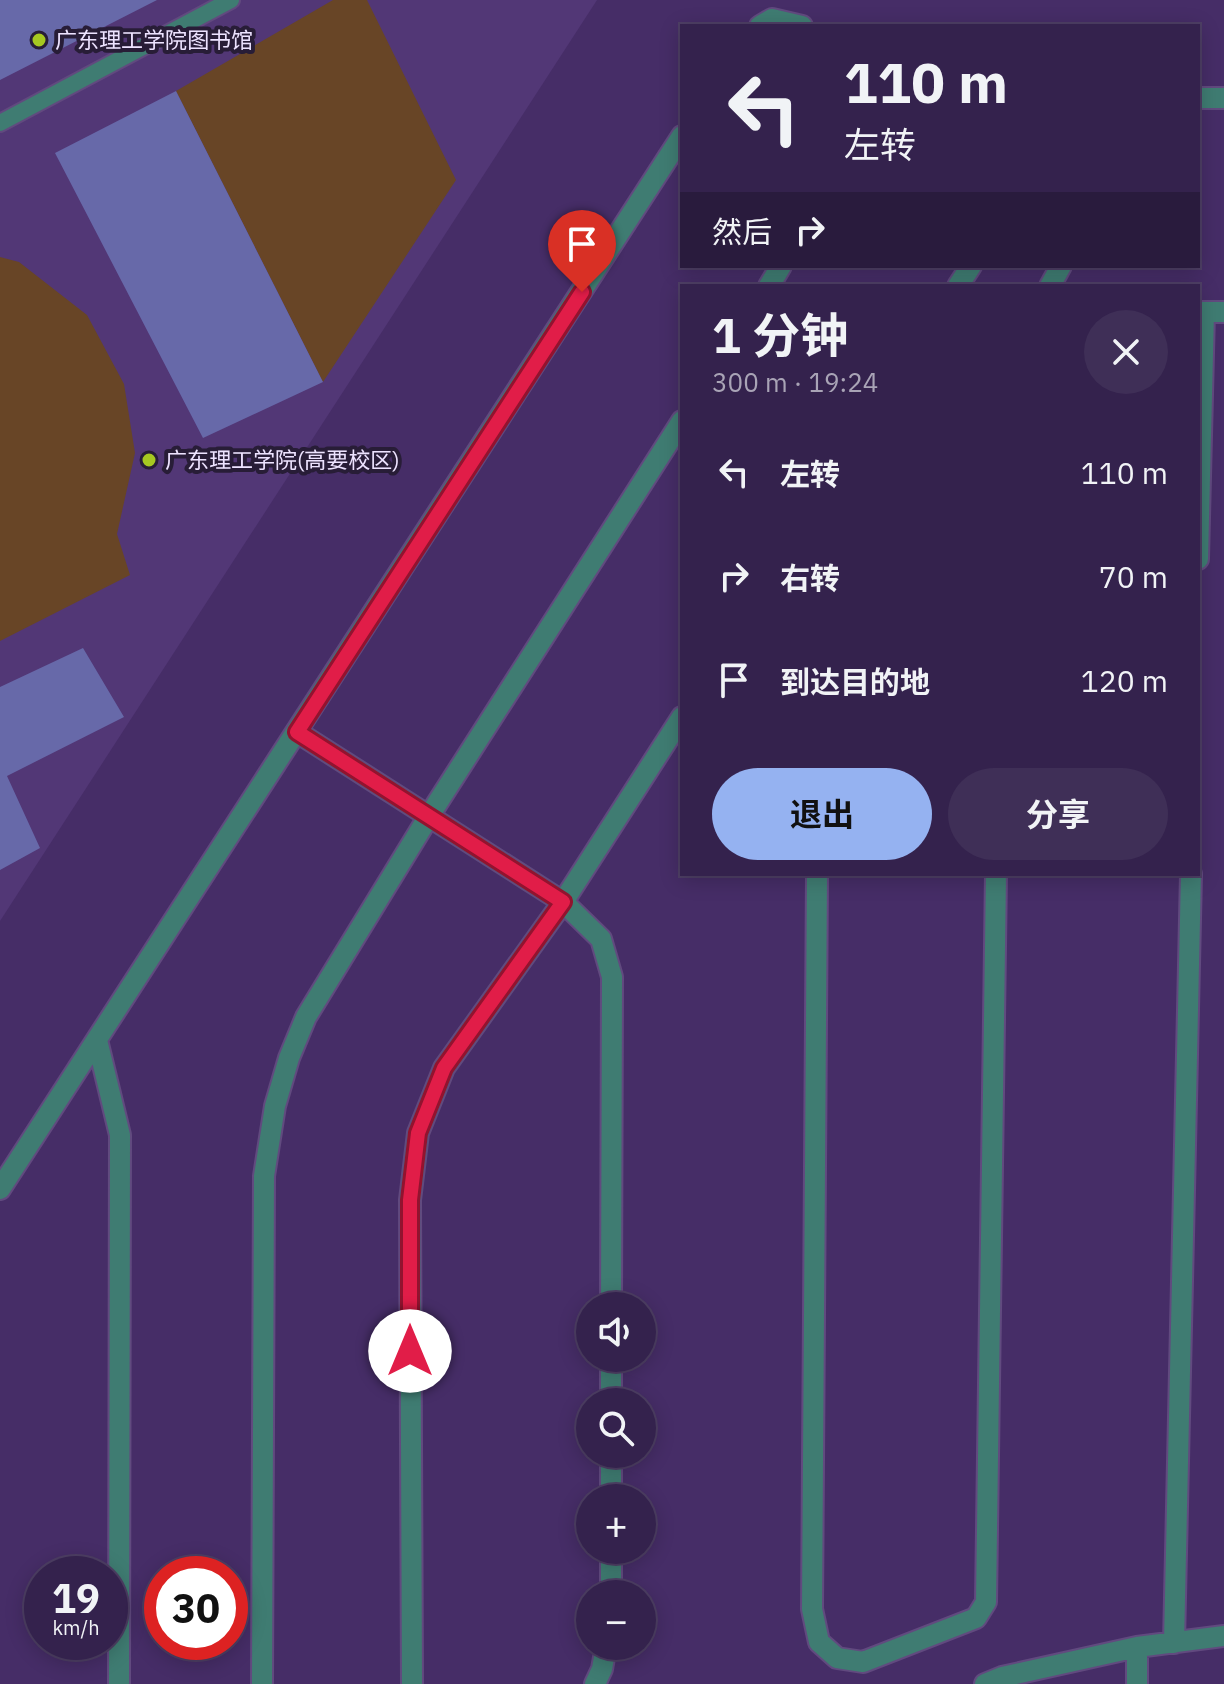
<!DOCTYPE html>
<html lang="zh">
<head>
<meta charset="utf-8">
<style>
	body { margin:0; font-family:"IBM Plex Sans","Noto Sans SC",sans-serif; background:#3f2f57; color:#f1f3f6; height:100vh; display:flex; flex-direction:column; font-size:30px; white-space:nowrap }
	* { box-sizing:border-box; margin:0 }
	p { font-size:26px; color:#a9a4b6 }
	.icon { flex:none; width:44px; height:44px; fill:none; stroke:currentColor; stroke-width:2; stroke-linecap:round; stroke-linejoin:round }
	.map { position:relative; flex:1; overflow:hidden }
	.side { position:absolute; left:680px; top:284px; width:520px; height:592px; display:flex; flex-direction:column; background:#34224d; border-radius:0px; box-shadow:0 4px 20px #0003,0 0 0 2px #4e3f65 }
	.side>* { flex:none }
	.guide { position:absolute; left:680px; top:24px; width:520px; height:244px; border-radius:0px; box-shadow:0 4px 20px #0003,0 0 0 2px #4e3f65; background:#34224d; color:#f1f3f6; overflow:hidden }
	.fabs { position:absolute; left:576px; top:1292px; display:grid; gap:16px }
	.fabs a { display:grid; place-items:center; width:80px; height:80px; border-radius:50%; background:#34224d; box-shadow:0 4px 20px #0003,0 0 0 2px #4e3f65; font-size:40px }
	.speed { position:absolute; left:24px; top:1556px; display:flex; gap:16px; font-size:40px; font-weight:700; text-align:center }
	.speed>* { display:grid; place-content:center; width:104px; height:104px; border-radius:50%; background:#34224d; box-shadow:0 4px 20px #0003,0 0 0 2px #4e3f65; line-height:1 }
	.speed small { font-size:20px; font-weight:400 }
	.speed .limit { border:12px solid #d22; background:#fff; color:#111 }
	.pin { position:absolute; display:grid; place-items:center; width:68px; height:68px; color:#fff; margin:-82px -34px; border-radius:50% 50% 50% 0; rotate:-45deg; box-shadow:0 0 8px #0007 }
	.pin .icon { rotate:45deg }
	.me { position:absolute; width:88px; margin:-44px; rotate:0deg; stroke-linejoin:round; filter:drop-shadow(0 0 6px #0008) }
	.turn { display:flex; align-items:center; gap:28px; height:168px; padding:0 32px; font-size:36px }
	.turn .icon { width:104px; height:104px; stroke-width:2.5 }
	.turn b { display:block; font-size:56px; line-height:68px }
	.then { display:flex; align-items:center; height:76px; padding:0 32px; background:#0003; gap:16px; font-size:30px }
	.round { display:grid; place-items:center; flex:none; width:84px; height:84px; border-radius:42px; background:#3f2f57 }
	.head { display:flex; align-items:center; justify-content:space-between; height:136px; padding:0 32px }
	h1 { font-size:48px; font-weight:700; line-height:60px }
	.button { display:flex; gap:16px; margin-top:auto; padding:16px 32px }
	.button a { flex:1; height:92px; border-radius:48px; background:#95b2f1; color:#111; font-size:32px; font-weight:700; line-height:92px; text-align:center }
	.button a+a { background:#3f2f57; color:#f1f3f6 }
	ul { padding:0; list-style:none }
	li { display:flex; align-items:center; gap:24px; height:104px; padding:0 32px }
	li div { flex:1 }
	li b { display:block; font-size:30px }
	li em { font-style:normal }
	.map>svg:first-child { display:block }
</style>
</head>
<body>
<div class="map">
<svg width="1224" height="1684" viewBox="0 0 1224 1684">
	<rect width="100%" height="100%" fill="#462d67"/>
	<path fill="#523776" d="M0 0H597L0 921Z"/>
	<path fill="#684526" d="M333 0H367L456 180 323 382 176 91Z
		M0 257 19 262 87 315 124 384 135 453 117 534 130 575 0 641Z"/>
	<path fill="#6769a9" d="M0 0H157L0 80Z
		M176 91 323 382 203 438 55 153Z
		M83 648 124 717 7 776 40 848 0 870V687Z"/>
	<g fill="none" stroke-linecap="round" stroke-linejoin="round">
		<defs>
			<path id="lane" d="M0 123 231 0"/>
			<path id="street" d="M760 26 772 19 802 26
				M1198 98H1224
				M769 286 781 266
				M958 286 971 266
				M1050 286 1061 266
				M1198 312H1224
				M1198 559 1204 312
				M297 732 563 902 601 939 612 977 611 1306
				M817 874 812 1609 819 1642 837 1658 863 1662 976 1618 986 1602 996 874
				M97 1040 120 1135 119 1684
				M0 1189 682 136
				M611 1402V1358
				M611 1498V1454
				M611 1594V1550
				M1174 1643 1191 874
				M1137 1647V1684
				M262 1684 264 1176 275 1106 289 1058 306 1017 429 816 682 421
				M412 1684 410 1200 418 1133 444 1068 563 902 682 717
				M595 1684 602 1669 606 1646
				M985 1684 1002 1677 1137 1647 1224 1636"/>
		</defs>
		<use href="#lane" stroke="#614a7f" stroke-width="20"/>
		<use href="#street" stroke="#614a7f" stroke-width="24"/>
		<use href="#lane" stroke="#3f7c72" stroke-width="16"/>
		<use href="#street" stroke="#3f7c72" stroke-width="20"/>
	</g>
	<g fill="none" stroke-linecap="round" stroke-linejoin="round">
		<defs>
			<path id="route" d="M410 1351V1200L418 1133 444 1068 563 902 297 732 582 292"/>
		</defs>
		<use href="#route" stroke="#92132f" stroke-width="20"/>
		<use href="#route" stroke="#e11d48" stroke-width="14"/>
	</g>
	<g fill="#a6c821" stroke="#281d37" stroke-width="3">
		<circle cx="39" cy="40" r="8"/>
		<circle cx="149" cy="460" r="8"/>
	</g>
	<g text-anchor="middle" stroke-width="8" stroke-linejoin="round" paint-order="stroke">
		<g font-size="22" fill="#ede3ff" stroke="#281d37" text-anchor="start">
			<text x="55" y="48">广东理工学院图书馆</text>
			<text x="165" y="468">广东理工学院(高要校区)</text>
		</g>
	</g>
</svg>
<div class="fabs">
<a><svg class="icon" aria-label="sound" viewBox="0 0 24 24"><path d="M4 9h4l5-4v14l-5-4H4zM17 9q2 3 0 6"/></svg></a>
<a><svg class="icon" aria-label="search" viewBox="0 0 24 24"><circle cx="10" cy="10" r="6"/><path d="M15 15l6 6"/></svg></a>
<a>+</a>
<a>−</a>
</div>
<div class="speed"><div>19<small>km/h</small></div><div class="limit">30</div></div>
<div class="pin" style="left:582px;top:292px;background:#d93025"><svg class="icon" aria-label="arrive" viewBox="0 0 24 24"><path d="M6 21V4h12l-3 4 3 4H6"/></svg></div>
<svg class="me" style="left:410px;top:1351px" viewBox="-20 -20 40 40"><circle r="19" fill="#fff"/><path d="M0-13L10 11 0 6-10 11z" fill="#e11d48"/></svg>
<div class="guide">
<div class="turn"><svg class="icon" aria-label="left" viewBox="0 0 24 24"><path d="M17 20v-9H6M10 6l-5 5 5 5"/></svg><div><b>110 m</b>左转</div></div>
<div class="then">然后<svg class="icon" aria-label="right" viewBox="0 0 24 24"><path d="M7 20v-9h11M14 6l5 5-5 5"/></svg></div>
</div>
<section class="side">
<div class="head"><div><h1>1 分钟</h1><p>300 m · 19:24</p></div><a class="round"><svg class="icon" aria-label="close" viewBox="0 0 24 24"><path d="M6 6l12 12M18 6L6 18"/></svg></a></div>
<ul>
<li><svg class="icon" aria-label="left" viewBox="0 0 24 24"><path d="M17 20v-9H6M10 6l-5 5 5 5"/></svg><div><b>左转</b></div><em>110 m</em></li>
<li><svg class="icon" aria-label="right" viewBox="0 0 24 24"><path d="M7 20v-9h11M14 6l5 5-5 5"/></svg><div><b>右转</b></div><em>70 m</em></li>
<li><svg class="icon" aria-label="arrive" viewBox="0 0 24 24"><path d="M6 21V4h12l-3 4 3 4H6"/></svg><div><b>到达目的地</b></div><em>120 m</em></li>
</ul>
<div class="button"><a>退出</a><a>分享</a></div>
</section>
</div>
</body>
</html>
